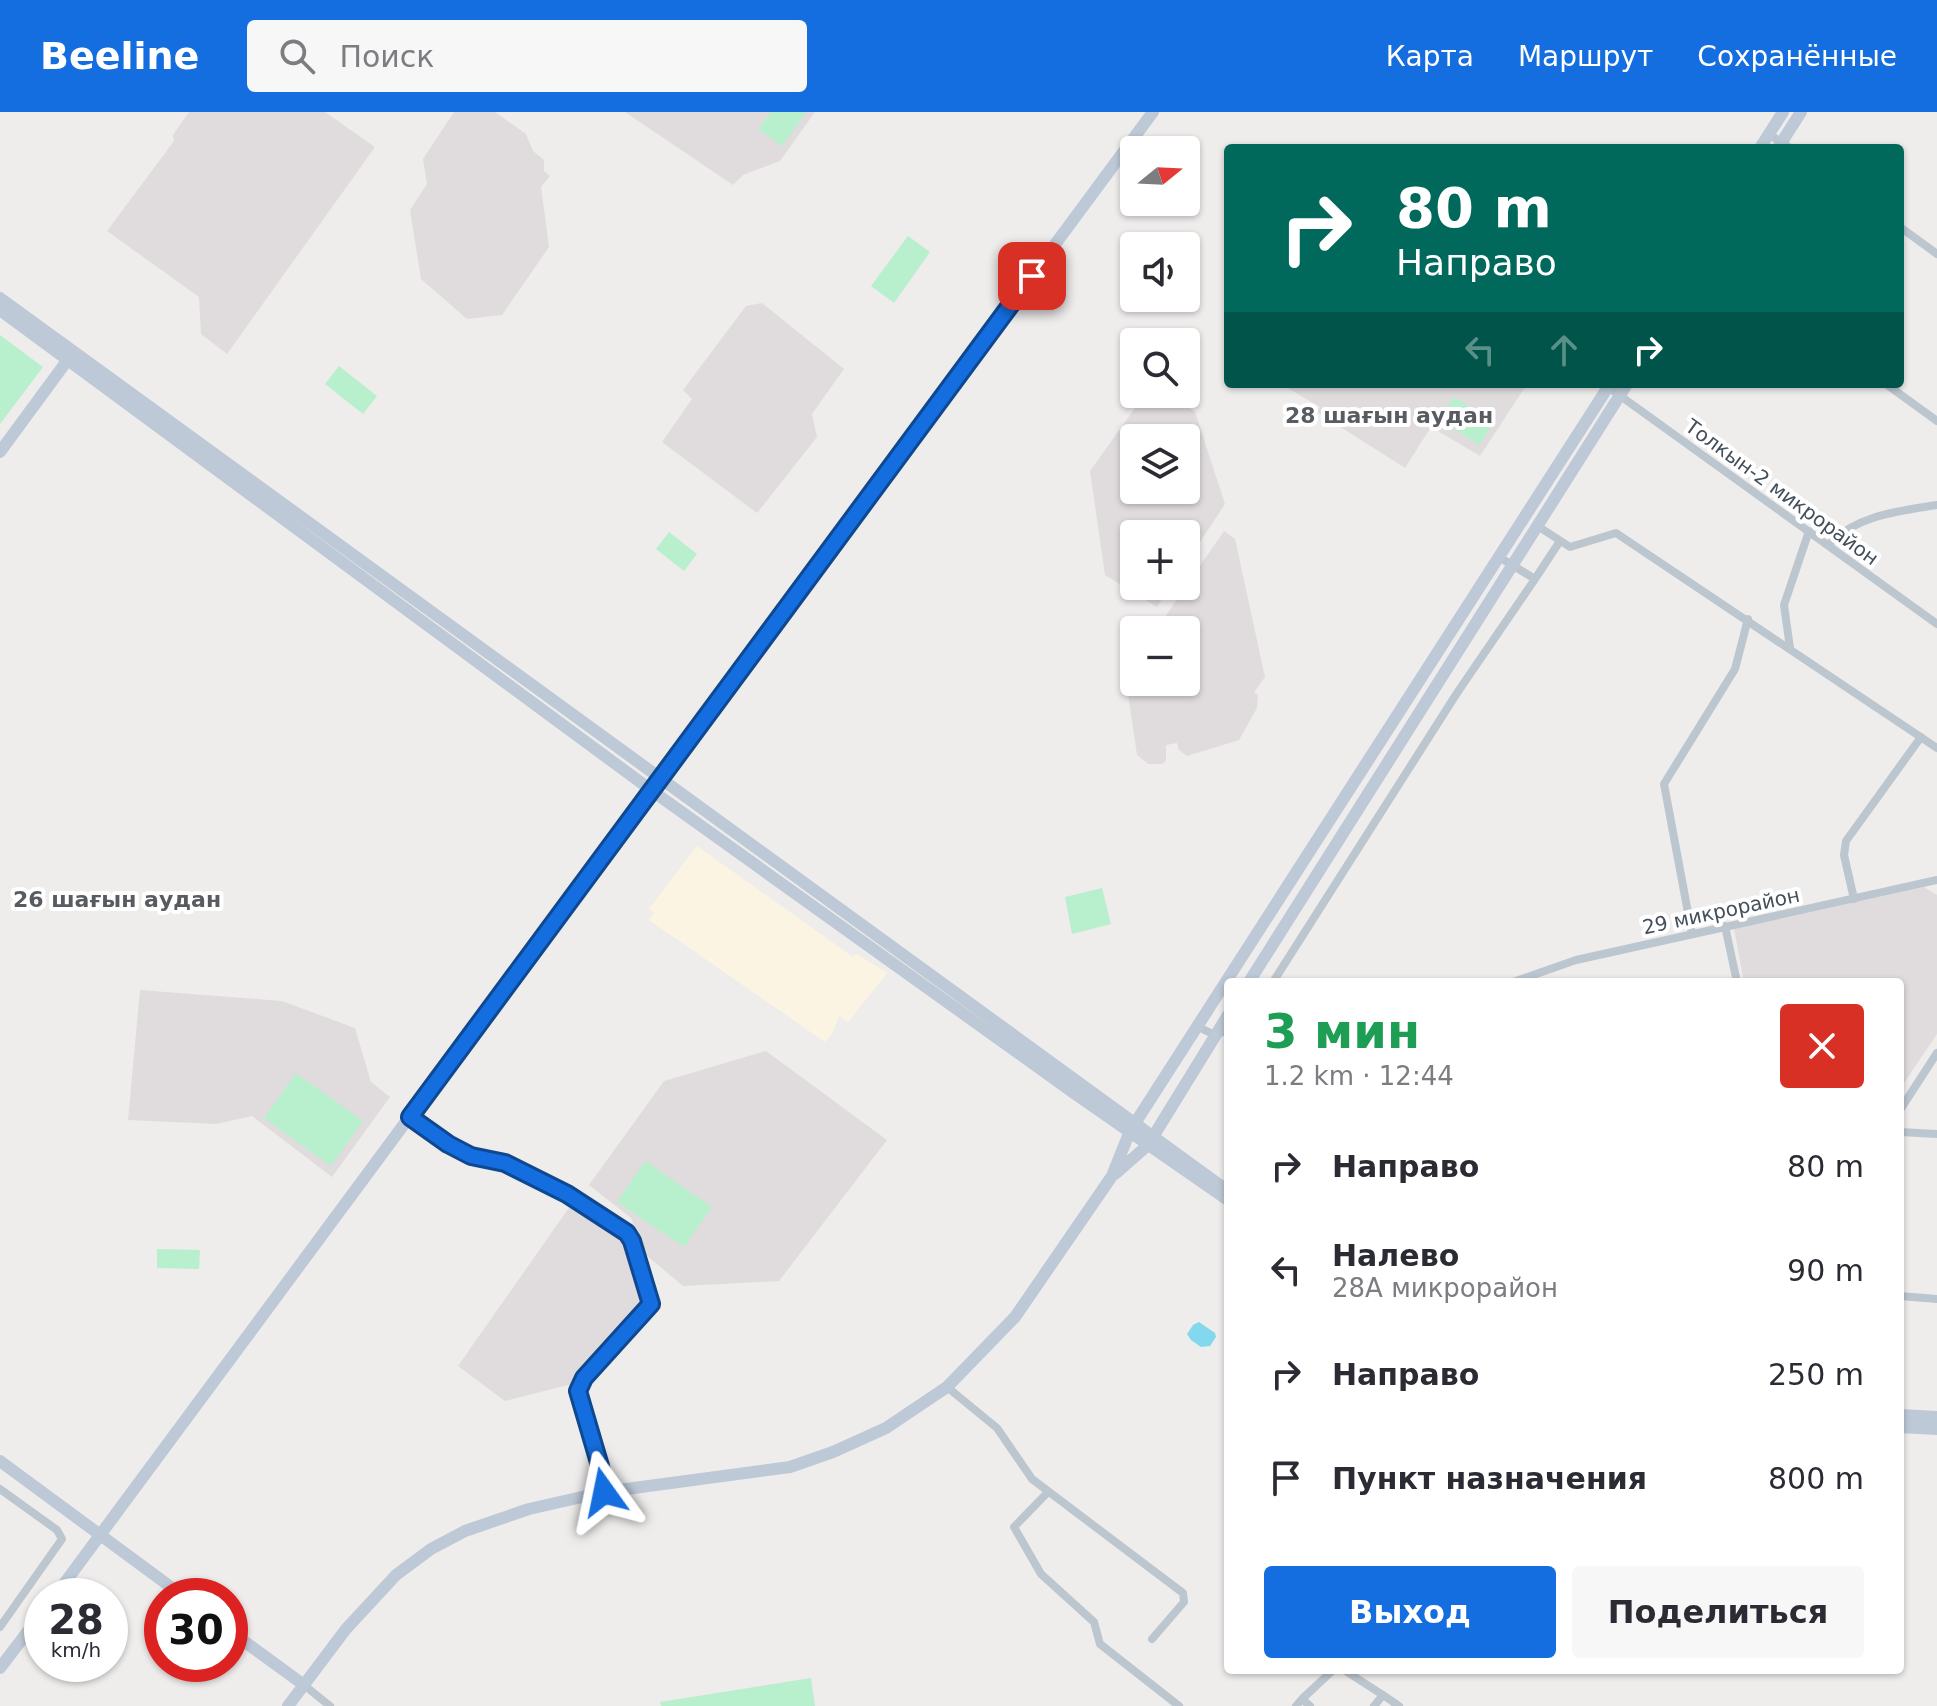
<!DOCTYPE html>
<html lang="ru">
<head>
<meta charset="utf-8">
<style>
	body { margin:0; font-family:"DejaVu Sans",sans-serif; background:#f7f7f7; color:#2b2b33; height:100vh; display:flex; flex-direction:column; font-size:30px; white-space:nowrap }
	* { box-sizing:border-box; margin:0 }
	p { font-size:26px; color:#7c7c81 }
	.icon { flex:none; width:44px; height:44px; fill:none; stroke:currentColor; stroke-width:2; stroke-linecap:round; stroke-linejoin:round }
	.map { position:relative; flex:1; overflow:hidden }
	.panel { position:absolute; left:1224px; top:866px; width:680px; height:696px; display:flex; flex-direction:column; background:#fff; border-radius:8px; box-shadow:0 2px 6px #0004 }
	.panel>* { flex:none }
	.hud { position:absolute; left:1224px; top:32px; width:680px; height:244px; border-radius:8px; box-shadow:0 2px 6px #0004; background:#00695c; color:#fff; overflow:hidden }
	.needle { width:52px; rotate:72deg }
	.buttons { position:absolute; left:1120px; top:24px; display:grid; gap:16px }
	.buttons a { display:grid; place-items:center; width:80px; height:80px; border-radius:8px; background:#fff; box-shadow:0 2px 6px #0004; font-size:40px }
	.speed { position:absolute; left:24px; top:1466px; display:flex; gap:16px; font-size:40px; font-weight:700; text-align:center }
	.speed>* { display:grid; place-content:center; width:104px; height:104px; border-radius:50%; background:#fff; box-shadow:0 2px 6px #0004; line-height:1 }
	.speed small { font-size:20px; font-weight:400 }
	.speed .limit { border:12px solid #d22; background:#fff; color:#111 }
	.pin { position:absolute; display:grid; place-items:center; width:68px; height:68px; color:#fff; margin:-34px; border-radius:16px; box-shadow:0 4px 12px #0006 }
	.me { position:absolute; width:88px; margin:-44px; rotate:348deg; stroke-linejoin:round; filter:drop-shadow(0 0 6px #0008) }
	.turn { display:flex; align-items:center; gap:28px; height:168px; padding:0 40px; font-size:36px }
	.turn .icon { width:104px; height:104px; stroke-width:2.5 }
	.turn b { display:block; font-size:56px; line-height:68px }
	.lanes { display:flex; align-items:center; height:76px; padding:0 40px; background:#0003; justify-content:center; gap:40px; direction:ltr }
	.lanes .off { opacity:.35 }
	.round { display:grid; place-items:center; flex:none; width:84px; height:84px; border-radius:8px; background:#f7f7f7 }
	.headline { display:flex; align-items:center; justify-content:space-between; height:136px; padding:0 40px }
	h1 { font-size:48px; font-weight:700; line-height:60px; color:#1e9e55 }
	.cta { display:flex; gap:16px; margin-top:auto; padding:16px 40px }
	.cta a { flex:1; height:92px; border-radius:8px; background:#156edf; color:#fff; font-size:32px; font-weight:700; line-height:92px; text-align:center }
	.cta a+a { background:#f7f7f7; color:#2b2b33 }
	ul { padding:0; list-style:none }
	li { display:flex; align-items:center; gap:24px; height:104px; padding:0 40px }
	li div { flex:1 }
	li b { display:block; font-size:30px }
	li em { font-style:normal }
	header { display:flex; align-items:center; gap:48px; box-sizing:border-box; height:112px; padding:0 40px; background:#156edf; color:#fff }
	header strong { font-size:38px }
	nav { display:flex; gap:44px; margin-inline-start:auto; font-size:28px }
	.search { width:560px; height:72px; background:#f7f7f7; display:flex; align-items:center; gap:20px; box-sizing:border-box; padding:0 28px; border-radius:8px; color:#7c7c81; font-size:30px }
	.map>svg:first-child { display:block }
</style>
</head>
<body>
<header>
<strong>Beeline</strong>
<div class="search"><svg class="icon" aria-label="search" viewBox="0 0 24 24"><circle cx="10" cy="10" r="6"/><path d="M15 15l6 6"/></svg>Поиск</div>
<nav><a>Карта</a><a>Маршрут</a><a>Сохранённые</a></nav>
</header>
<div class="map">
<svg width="1937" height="1594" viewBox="0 0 1937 1594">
	<rect width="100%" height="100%" fill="#efecec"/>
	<path fill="#fcf4e3" d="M697 734 853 845 856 842 887 861 848 910 839 904 833 920 825 930 649 808 654 801 649 797Z"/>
	<path fill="#e0dcde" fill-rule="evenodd" d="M189 0H325L375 35 227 242 201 222 199 185 107 119 174 29 173 23Z
		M454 0H495L526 22 533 39 544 48V59L550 64 541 75 549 135 502 203 467 207 421 167 410 98 427 72 423 47Z
		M625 0H815L780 49 743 63 733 73Z
		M762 191 844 257 812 302 817 325 757 401 662 330 692 287 683 278 746 194Z
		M1281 272H1527L1480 344 1431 315 1405 356 1317 300 1320 295Z
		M1145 282H1170L1195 300 1225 392 1186 451V422H1134V474H1171L1157 495 1105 463 1090 359ZM1134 326H1186V378H1134Z
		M1224 419 1235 427 1265 565 1254 580 1258 583 1257 596 1239 628 1187 644 1179 638 1177 631 1166 633V649L1162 652H1148L1137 643 1125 562 1134 549V570H1186V518H1156Z
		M1924 775 1937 783V922L1900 977V870H1744L1734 817Z
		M140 878 282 889 355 916 371 970 390 985 332 1065 252 1004 216 1012 128 1008Z
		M766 939 887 1028 779 1169 683 1174 645 1142 631 1106 589 1073 664 969Z
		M573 1090 624 1124 644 1193 572 1272 505 1289 458 1254Z"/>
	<path fill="#b8efcd" d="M771 0H806L782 34 758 17Z
		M908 124 930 140 894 191 871 174Z
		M0 223 43 255 0 312Z
		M339 254 377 284 363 302 325 272Z
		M1454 285 1494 310 1479 333 1439 307Z
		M669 420 697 442 684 459 656 437Z
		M1102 776 1111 812 1072 822 1065 785Z
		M296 961 363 1009 331 1054 264 1006Z
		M645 1049 712 1095 684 1135 617 1090Z
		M157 1137 200 1138 199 1157 157 1156Z
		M811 1566 815 1594H661L660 1590Z"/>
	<path fill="#83d8ed" d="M1199 1210 1215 1221 1216 1225 1210 1234 1201 1235 1191 1228 1187 1222 1193 1213Z"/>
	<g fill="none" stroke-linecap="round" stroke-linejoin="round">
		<path stroke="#bcc6cf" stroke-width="8" d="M1769 22 1790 36
			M1900 115 1937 142
			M1886 272 1937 309
			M1608 275 1937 512
			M1536 413 1570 435 1616 421 1937 636
			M1829 432C1858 403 1899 399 1937 393
			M1535 467 1560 429
			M1790 536 1784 493 1809 419
			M1854 787 1844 743 1846 729 1921 625
			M1725 814 1737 870
			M1692 822 1664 672 1735 557 1748 507
			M1273 870 1457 581 1535 467 1499 445
			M1513 870 1576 848 1937 768
			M1196 914 1215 923 1228 918
			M1900 998 1937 941
			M410 1005 448 1032 471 1044 505 1051 567 1082 627 1121 632 1129 651 1192 584 1266 578 1279 600 1354 604 1380
			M1900 1020 1937 1022
			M1900 1184 1937 1187
			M947 1275 997 1316 1032 1367 1183 1481 1184 1490 1152 1527
			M0 1377 57 1418 62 1427 0 1515
			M1048 1380 1014 1415 1041 1462 1094 1510 1100 1532 1179 1594
			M1344 1558 1383 1583
			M304 1573 330 1594
			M1302 1587 1333 1558
			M1296 1594 1302 1587 1310 1594
			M1374 1594 1383 1583 1399 1594"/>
		<path stroke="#bdc9d6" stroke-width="12" d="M1760 36 1783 0
			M1778 36 1801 0
			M0 186 1228 1079
			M0 198 651 678 1074 981 1228 1088
			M0 340 72 242
			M1249 870 1627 272
			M1115 1062 1148 1033 1228 903
			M1900 1303 1937 1305
			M1900 1315 1937 1317
			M0 1349 183 1484
			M55 1484 1153 0
			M230 1519 304 1573
			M0 1556 42 1501
			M288 1594 346 1517 396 1463 431 1437 465 1419 529 1397 604 1380 790 1355 833 1340 886 1316 947 1275 1015 1205 1112 1064 1130 1019 1610 272"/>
	</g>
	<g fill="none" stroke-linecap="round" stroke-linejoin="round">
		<defs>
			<path id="route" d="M604 1380 600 1354 578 1279 584 1266 651 1192 632 1129 627 1121 567 1082 505 1051 471 1044 448 1032 410 1005 1032 164"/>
		</defs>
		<use href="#route" stroke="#0e4891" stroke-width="20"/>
		<use href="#route" stroke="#156edf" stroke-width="14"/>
	</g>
	<g text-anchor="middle" stroke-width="8" stroke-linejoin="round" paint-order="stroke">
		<g font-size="20" fill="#444f59" stroke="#fff">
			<text transform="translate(1782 380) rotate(36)" y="7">Толкын-2 микрорайон</text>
			<text transform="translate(1721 799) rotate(-12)" y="7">29 микрорайон</text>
		</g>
		<g font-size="22" font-weight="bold" fill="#585c61" stroke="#fff">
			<text x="1389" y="311">28 шағын аудан</text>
			<text x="117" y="795">26 шағын аудан</text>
		</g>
	</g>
</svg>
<div class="buttons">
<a><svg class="needle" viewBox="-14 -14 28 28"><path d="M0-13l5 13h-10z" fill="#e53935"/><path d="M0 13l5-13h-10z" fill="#7c7c81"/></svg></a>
<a><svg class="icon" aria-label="sound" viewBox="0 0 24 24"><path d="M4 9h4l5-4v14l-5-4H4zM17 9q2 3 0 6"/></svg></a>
<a><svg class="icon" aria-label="search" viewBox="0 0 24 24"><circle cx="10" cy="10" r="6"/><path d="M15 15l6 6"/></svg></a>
<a><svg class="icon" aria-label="layers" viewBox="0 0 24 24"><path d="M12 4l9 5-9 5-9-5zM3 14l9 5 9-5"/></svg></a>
<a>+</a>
<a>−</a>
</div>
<div class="speed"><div>28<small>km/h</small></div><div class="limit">30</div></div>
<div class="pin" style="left:1032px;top:164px;background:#d93025"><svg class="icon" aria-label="arrive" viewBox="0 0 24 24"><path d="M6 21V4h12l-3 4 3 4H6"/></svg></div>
<svg class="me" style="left:604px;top:1380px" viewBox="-20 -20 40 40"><path d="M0-17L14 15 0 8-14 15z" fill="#156edf" stroke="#fff" stroke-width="4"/></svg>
<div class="hud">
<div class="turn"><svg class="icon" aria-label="right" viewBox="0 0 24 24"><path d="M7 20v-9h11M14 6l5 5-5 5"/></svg><div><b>80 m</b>Направо</div></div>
<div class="lanes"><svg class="icon off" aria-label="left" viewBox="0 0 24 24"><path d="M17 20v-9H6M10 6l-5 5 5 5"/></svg><svg class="icon off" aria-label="ahead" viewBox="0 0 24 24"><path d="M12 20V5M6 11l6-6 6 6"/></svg><svg class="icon" aria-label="right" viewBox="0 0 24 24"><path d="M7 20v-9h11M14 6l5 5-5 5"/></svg></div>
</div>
<section class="panel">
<div class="headline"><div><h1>3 мин</h1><p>1.2 km · 12:44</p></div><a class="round" style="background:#d93025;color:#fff"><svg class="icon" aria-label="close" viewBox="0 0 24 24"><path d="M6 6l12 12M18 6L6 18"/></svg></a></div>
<ul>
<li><svg class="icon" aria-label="right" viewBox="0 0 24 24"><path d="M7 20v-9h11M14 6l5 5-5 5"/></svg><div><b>Направо</b></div><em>80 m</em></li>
<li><svg class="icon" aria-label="left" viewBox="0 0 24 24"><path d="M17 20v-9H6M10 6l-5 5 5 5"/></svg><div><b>Налево</b><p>28А микрорайон</p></div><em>90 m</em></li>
<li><svg class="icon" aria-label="right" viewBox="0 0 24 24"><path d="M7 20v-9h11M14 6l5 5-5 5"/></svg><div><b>Направо</b></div><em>250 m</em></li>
<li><svg class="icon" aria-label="arrive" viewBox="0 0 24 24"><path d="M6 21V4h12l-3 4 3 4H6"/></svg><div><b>Пункт назначения</b></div><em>800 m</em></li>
</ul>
<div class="cta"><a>Выход</a><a>Поделиться</a></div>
</section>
</div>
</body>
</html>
